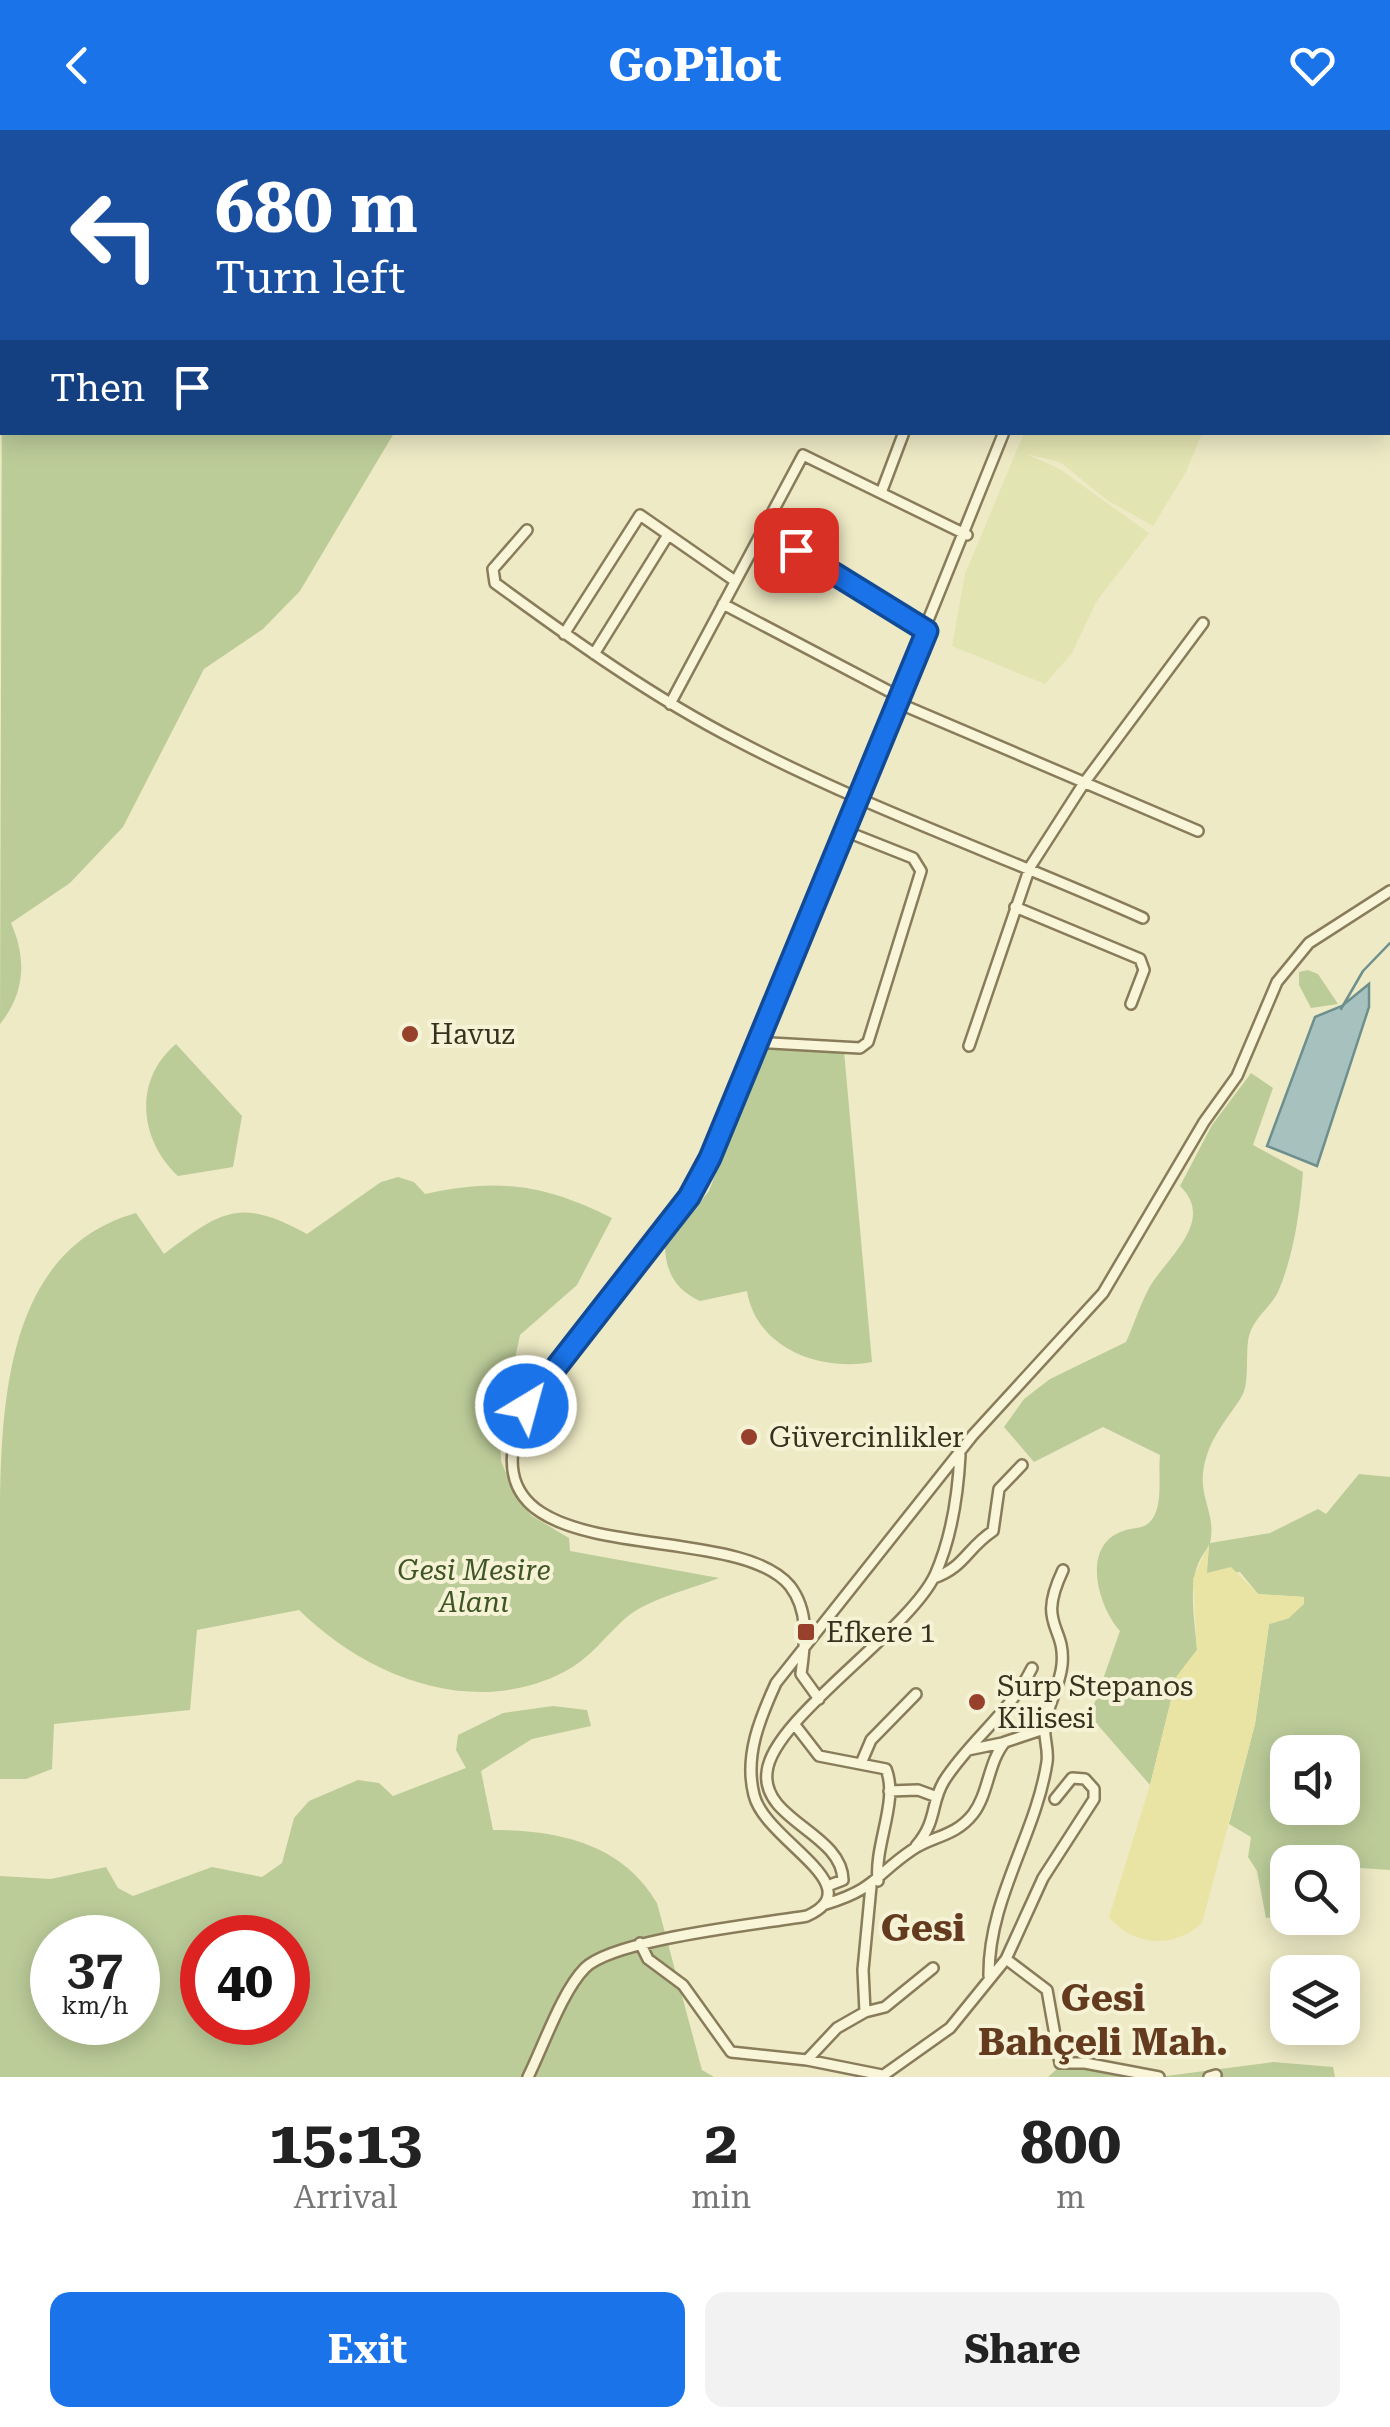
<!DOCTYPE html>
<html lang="en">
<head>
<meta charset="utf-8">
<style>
	body { margin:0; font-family:"Roboto Serif",serif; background:#f2f2f2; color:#222; height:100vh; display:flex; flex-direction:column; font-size:38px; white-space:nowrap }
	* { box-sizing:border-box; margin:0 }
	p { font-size:32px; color:#767676 }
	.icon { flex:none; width:55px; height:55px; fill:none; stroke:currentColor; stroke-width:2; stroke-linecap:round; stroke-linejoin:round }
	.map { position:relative; height:1947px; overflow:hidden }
	.details { display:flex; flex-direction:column; background:#fff; flex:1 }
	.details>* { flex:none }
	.guide { position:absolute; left:0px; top:0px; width:1390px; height:305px; box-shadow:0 5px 25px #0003; background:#1a4fa0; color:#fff; overflow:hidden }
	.fabs { position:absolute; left:1270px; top:1605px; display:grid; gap:20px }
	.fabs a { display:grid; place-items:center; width:90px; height:90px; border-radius:20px; background:#fff; box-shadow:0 5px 25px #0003; font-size:50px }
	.speed { position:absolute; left:30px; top:1785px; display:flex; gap:20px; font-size:50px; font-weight:700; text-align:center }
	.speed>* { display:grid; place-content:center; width:130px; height:130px; border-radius:50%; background:#fff; box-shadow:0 5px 25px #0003; line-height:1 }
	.speed small { font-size:25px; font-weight:400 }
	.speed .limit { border:15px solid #d22; background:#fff; color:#111 }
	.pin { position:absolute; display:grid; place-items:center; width:85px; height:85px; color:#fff; margin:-42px; border-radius:20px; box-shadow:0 5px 15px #0006 }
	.me { position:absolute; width:110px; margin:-55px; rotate:37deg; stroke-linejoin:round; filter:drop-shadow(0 0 8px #0008) }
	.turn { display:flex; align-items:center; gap:35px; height:210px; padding:0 50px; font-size:45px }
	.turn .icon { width:130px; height:130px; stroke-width:2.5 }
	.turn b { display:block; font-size:70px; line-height:85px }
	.then { display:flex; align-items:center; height:95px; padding:0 50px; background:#0003; gap:20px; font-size:38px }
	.eta { display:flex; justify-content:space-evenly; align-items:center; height:170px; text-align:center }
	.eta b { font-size:60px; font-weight:700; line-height:70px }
	.primary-button { display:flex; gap:20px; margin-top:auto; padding:20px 50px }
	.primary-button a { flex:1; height:115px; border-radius:20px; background:#1a73e8; color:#fff; font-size:40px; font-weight:700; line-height:115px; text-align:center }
	.primary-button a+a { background:#f2f2f2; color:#222 }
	header { display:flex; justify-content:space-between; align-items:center; height:130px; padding:0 50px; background:#1a73e8; color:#fff; font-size:45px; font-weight:700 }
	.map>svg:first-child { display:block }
</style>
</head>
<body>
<header><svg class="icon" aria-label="back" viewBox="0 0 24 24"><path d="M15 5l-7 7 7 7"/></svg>GoPilot<svg class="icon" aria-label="heart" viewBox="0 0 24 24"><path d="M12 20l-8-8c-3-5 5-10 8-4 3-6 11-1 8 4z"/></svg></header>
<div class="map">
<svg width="1390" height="1947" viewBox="0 0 1390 1947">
	<rect width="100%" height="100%" fill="#eeeac5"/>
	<path fill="#e2e4b2" d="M1024 303H1202L1186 342 1153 396 1107 370 1060 332 1026 324 1058 338 1149 403 1096 472 1072 523 1045 554 952 516 965 444Z"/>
	<path fill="#bccc99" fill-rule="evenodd" d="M295 0H597L293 2Z
		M2 222V302L394 303 300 461 263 499 204 539 123 697 70 753 11 793C27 829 25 863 0 894Z
		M1308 840 1318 844 1338 874 1311 878 1299 855V842Z
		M176 914 242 986 233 1037 178 1046C139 1010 133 950 176 914Z
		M763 919 844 921 872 1232C820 1242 756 1218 747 1161L700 1171C676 1160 665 1142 665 1115L709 1061Z
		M1251 943 1273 958 1253 1015 1303 1042C1300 1081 1294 1125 1278 1162 1270 1178 1254 1187 1249 1206 1245 1222 1250 1253 1242 1266 1228 1289 1212 1304 1205 1332 1196 1366 1217 1382 1210 1413L1270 1403 1318 1379 1326 1384 1359 1344 1390 1347V1740L1360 1738 1343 1749 1342 1732H1288L1287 1786 1266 1788 1257 1741 1248 1727 1251 1707 1229 1694 1255 1594 1269 1494 1289 1488 1304 1467 1258 1464 1240 1442 1206 1445 1209 1417C1184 1442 1195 1488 1197 1520L1177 1546 1150 1655 1090 1586 1120 1501C1098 1477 1079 1413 1126 1400 1137 1397 1146 1399 1153 1388 1163 1373 1158 1343 1160 1325L1103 1297 1034 1332 1004 1297 1024 1269 1050 1249 1126 1212C1134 1195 1139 1177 1148 1160 1165 1128 1217 1092 1180 1056L1212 995ZM1288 1622H1342V1678H1288Z
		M398 1047 414 1052 425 1064C499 1048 544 1054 612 1088L577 1155 520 1205 500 1298 501 1331 517 1369 532 1386 569 1408 570 1421 719 1448C692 1459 650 1468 627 1487 605 1506 591 1528 564 1542 473 1589 367 1547 299 1480L197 1500 190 1580 54 1594 52 1639 26 1649H0C0 1571 0 1492 0 1413 0 1287 0 1121 136 1083L164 1124C220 1082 239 1066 307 1104L381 1052Z
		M553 1576 587 1580 591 1596 532 1609 481 1641 493 1700C557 1700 622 1713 657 1773L702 1940 714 1947H0V1746L51 1749 106 1737 118 1758 133 1766 212 1737 262 1747 282 1733 294 1688 309 1671 358 1650 379 1653 393 1666 466 1638 456 1620 458 1605 503 1583ZM52 1808H138V1892H52ZM202 1808H288V1892H202Z
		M1068 1929 1166 1946 1273 1932 1333 1937 1335 1947H1048Z"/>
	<path fill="#e9e4a3" d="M1209 1414 1207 1443 1231 1437 1258 1464 1304 1467V1474L1289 1488 1269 1494 1255 1594 1202 1793C1174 1819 1134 1817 1109 1787L1150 1655 1177 1546 1197 1520 1193 1449Z"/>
	<path fill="#a7c1bf" stroke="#6d908e" stroke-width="2.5" d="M1369 854V877L1317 1036 1267 1016 1315 887 1342 876Z"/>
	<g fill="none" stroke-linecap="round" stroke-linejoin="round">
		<path stroke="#6d908e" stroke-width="2.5" d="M1341 879 1363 841 1390 813"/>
		<defs>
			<path id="minor" d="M840 2 841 0
				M911 2 912 0
				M1014 2 1015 0
				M1122 2 1123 0
				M881 363 904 302
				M527 400 493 439 495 453C573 510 652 567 738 611 868 679 1009 728 1143 788
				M763 400 927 501
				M723 474 900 567
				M564 504 640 385 735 451
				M594 524 668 405
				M898 573 1198 701
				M670 574 803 325 967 405
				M1015 777 1140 829 1144 840 1131 874
				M755 912 860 918 868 912 921 741 913 728 845 701
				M969 916 1030 737 1084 653 1203 493
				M934 1448C965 1437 967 1418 993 1401L999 1359 1022 1335
				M819 1569 801 1544C805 1514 810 1482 790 1456 729 1382 447 1454 526 1276L689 1067 711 1028 1004 302
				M795 1595 819 1626 886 1639C899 1671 874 1715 878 1751
				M968 1620 1002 1613
				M862 1631 871 1610 916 1564
				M889 1661 918 1660 937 1667
				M916 1716C938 1690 930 1674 944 1651 970 1610 1010 1583 1032 1538
				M830 1755 843 1750C842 1703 761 1690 767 1642 772 1589 908 1502 935 1445 951 1409 958 1364 960 1325
				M826 1774C876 1759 875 1745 912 1720 932 1706 955 1707 973 1684 989 1663 988 1632 1005 1612L1044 1599
				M640 1813 648 1829 683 1855 731 1922 807 1930 882 1945
				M1006 1829 1047 1860 1060 1933H1085L1159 1947
				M989 1846C988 1769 1036 1705 1047 1632 1049 1619 1043 1606 1045 1595 1048 1574 1060 1556 1062 1535 1066 1494 1036 1497 1063 1440
				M865 1882 885 1877 933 1838
				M807 1930 837 1898 865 1882 863 1840 871 1756
				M528 1947C543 1917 562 1861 585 1838 614 1809 760 1794 807 1786 873 1756 765 1711 754 1665 744 1626 760 1588 776 1553L973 1305 1103 1163 1204 992 1237 946 1277 852 1309 813 1390 761
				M881 1947 950 1898 1006 1829 1043 1748 1094 1669V1659L1085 1649 1072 1648 1055 1669
				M1209 1947 1216 1945"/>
		</defs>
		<use href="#minor" stroke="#897c5b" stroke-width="14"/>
		<use href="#minor" stroke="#f9f5d8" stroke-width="9"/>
	</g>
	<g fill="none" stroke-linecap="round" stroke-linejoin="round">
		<defs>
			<path id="route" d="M526 1276 689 1067 710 1028 927 501 796 420"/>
		</defs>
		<use href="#route" stroke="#114b97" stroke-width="25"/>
		<use href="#route" stroke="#1a73e8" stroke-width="18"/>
	</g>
	<g fill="#97402c" stroke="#f5f2d5" stroke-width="4">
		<circle cx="410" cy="904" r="10"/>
		<circle cx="749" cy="1307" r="10"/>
		<rect x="796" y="1492" width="20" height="20" rx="5"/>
		<circle cx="977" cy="1572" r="10"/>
	</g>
	<g text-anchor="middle" stroke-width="8" stroke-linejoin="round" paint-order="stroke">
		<g font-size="28" fill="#39311f" stroke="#f5f2d5" text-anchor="start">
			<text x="430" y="914">Havuz</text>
			<text x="769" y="1317">Güvercinlikler</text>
			<text x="826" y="1512">Efkere 1</text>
			<text x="997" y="1566">Surp Stepanos<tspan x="997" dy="32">Kilisesi</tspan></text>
		</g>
		<g font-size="28" font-style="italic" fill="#405526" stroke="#f5f2d5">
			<text x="474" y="1450">Gesi Mesire<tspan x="474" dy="32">Alanı</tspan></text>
		</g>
		<g font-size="38" font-weight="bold" fill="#653b1f" stroke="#f5f2d5">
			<text x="923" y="1811">Gesi</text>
			<text x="1103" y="1881">Gesi<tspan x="1103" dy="44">Bahçeli Mah.</tspan></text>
		</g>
	</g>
</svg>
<div class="fabs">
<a><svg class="icon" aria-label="sound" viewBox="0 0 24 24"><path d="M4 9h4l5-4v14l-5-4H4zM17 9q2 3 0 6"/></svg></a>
<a><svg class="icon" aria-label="search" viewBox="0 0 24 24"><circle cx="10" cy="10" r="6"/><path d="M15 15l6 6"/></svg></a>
<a><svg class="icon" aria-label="layers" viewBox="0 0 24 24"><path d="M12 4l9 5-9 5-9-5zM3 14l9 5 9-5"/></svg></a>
</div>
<div class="speed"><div>37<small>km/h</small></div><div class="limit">40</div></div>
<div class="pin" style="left:796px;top:420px;background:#d93025"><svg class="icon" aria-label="arrive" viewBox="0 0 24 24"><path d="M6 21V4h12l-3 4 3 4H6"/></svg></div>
<svg class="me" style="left:526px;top:1276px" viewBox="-20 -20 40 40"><circle r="17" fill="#1a73e8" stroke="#fff" stroke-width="3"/><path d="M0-11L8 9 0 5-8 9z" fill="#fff"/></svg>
<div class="guide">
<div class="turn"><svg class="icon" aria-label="left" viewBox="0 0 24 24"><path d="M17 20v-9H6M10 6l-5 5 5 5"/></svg><div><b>680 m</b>Turn left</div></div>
<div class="then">Then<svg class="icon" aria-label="arrive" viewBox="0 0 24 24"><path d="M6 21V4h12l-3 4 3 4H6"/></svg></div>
</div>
</div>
<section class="details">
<div class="eta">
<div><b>15:13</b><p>Arrival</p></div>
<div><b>2</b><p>min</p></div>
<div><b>800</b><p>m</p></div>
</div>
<div class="primary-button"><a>Exit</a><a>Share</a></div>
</section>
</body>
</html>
